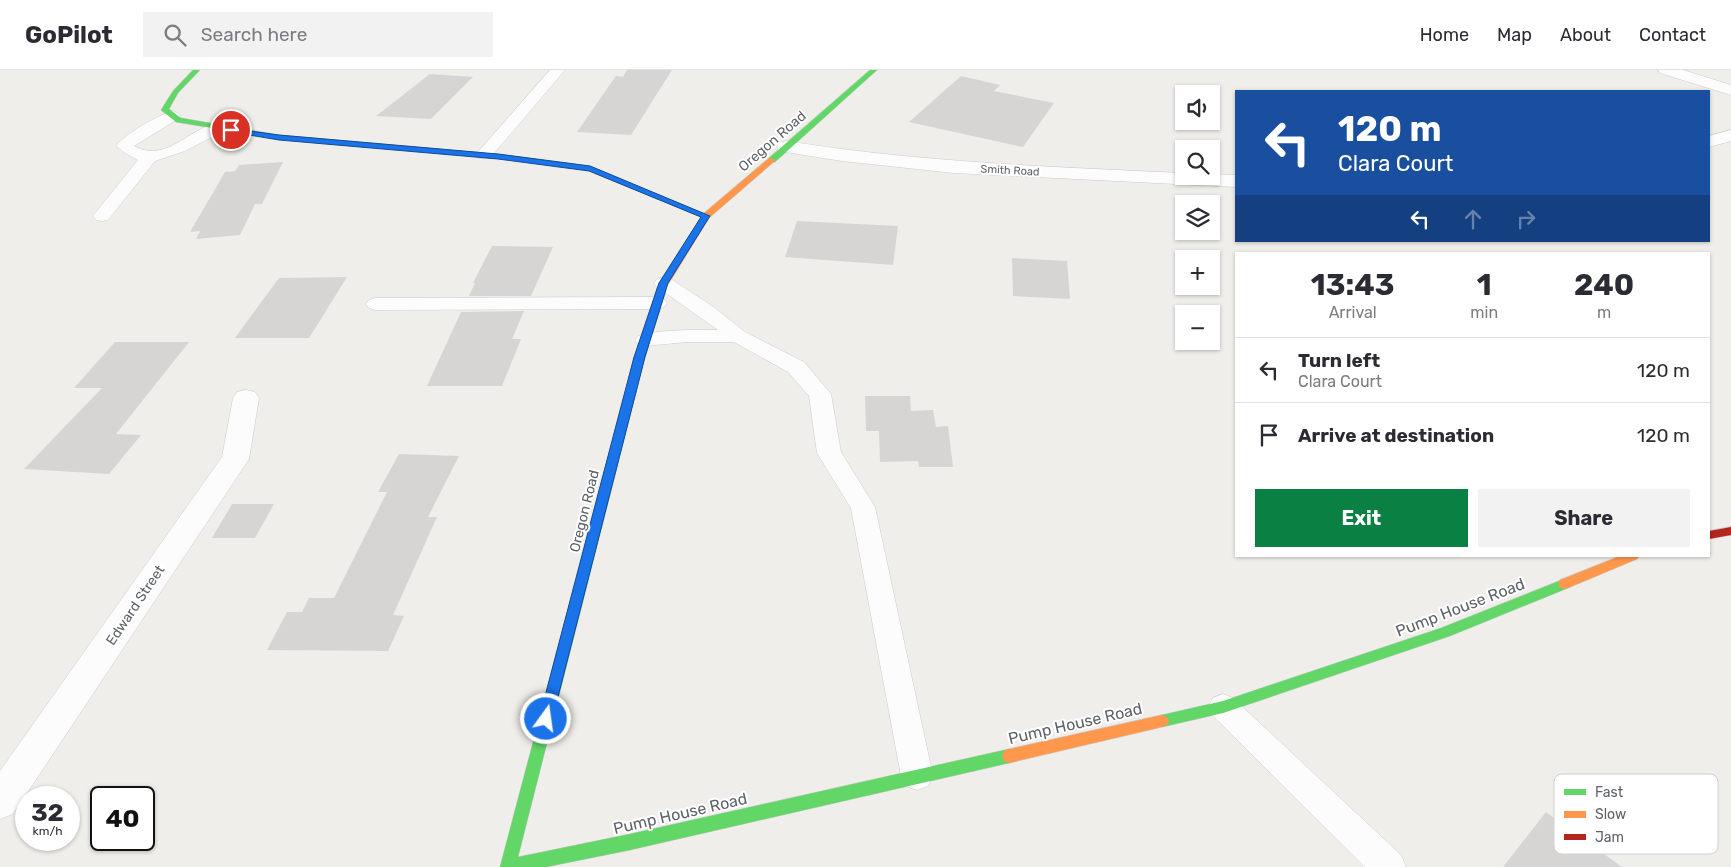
<!DOCTYPE html>
<html lang="en">
<head>
<meta charset="utf-8">
<style>
	body { margin:0; font-family:Rubik,sans-serif; background:#f2f2f3; color:#2b2b33; height:100vh; display:flex; flex-direction:column; font-size:19px; white-space:nowrap }
	* { box-sizing:border-box; margin:0 }
	p { font-size:16px; color:#7c7c81 }
	.icon { flex:none; width:28px; height:28px; fill:none; stroke:currentColor; stroke-width:2; stroke-linecap:round; stroke-linejoin:round }
	.map { position:relative; flex:1; overflow:hidden }
	.side { position:absolute; left:1235px; top:182px; width:475px; height:305px; display:flex; flex-direction:column; background:#fff; border-radius:0px; box-shadow:0 1px 4px #0004 }
	.side>* { flex:none }
	.hud { position:absolute; left:1235px; top:20px; width:475px; height:152px; border-radius:0px; box-shadow:0 1px 4px #0004; background:#1a4fa0; color:#fff; overflow:hidden }
	.buttons { position:absolute; left:1175px; top:15px; display:grid; gap:10px }
	.buttons a { display:grid; place-items:center; width:45px; height:45px; border-radius:0px; background:#fff; box-shadow:0 1px 4px #0004; font-size:25px }
	.speed { position:absolute; left:15px; top:716px; display:flex; gap:10px; font-size:25px; font-weight:700; text-align:center }
	.speed>* { display:grid; place-content:center; width:65px; height:65px; border-radius:50%; background:#fff; box-shadow:0 1px 4px #0004; line-height:1 }
	.speed small { font-size:12px; font-weight:400 }
	.speed .limit { border:2px solid #111; border-radius:8px; background:#fff; color:#111 }
	.pin { position:absolute; display:grid; place-items:center; width:42px; height:42px; color:#fff; margin:-21px; border:2px solid #fff; border-radius:50%; box-shadow:0 1px 5px #0007 }
	.me { position:absolute; width:55px; margin:-28px; rotate:14deg; stroke-linejoin:round; filter:drop-shadow(0 0 4px #0008) }
	.turn { display:flex; align-items:center; gap:18px; height:105px; padding:0 20px; font-size:22px }
	.turn .icon { width:65px; height:65px; stroke-width:2.5 }
	.turn b { display:block; font-size:35px; line-height:42px }
	.lanes { display:flex; align-items:center; height:48px; padding:0 20px; background:#0003; justify-content:center; gap:25px; direction:ltr }
	.lanes .off { opacity:.35 }
	.eta { display:flex; justify-content:space-evenly; align-items:center; height:85px; text-align:center }
	.eta b { font-size:30px; font-weight:700; line-height:35px }
	.action { display:flex; gap:10px; margin-top:auto; padding:10px 20px }
	.action a { flex:1; height:58px; border-radius:0px; background:#0b8043; color:#fff; font-size:20px; font-weight:700; line-height:58px; text-align:center }
	.action a+a { background:#f2f2f3; color:#2b2b33 }
	ul { padding:0; list-style:none }
	li { display:flex; align-items:center; gap:15px; height:65px; padding:0 20px; border-top:1px solid #e1e1e2 }
	li div { flex:1 }
	li b { display:block; font-size:19px }
	li em { font-style:normal }
	header { display:flex; align-items:center; gap:30px; box-sizing:border-box; height:70px; padding:0 25px; background:#fff; border-bottom:1px solid #e1e1e2 }
	header strong { font-size:24px }
	nav { display:flex; gap:28px; margin-inline-start:auto; font-size:18px }
	.search { width:350px; height:45px; background:#f2f2f3; display:flex; align-items:center; gap:12px; box-sizing:border-box; padding:0 18px; border-radius:0px; color:#7c7c81; font-size:19px }
	.map>svg:first-child { display:block }
</style>
</head>
<body>
<header>
<strong>GoPilot</strong>
<div class="search"><svg class="icon" aria-label="search" viewBox="0 0 24 24"><circle cx="10" cy="10" r="6"/><path d="M15 15l6 6"/></svg>Search here</div>
<nav><a>Home</a><a>Map</a><a>About</a><a>Contact</a></nav>
</header>
<div class="map">
<svg width="1731" height="797" viewBox="0 0 1731 797">
	<rect width="100%" height="100%" fill="#efeeea"/>
	<path fill="#d6d5d3" d="M627 0H672L631 65 577 62 616 6 623 7Z
		M430 4 473 7 431 49 376 46Z
		M961 6 1000 15 994 21 1054 33 1023 77 909 52Z
		M283 92 262 134H255L240 165 196 169 200 161 190 162 225 102 235 101 239 95Z
		M797 151 898 156 893 195 785 187Z
		M492 176 553 177 531 226H469L475 213H473Z
		M1012 188 1067 191 1070 229 1013 226Z
		M347 207 309 268H235L279 208Z
		M524 241 512 269H521L502 316H427L461 242Z
		M115 272H189L116 364 141 365 109 404 24 399 102 318H74Z
		M865 326H910L911 341 933 340 936 357 948 356 953 397H919L918 391 880 392 879 361H866Z
		M399 384 459 386 428 447H437L393 545 404 546 388 581 267 580 287 542H302L309 528H334L387 422H378Z
		M232 434H274L255 468H212Z
		M1546 742 1622 797H1503Z"/>
	<g fill="none" stroke-linecap="round" stroke-linejoin="round">
		<defs>
			<path id="lane" d="M550 0H565L490 88H478L476 85 478 82Z
				M173 41 178 43 181 46 178 49 134 76C168 96 197 49 220 55L223 58 214 66 185 81 155 91 108 150 102 151 96 150 93 146 96 142 138 90 125 83 116 76C125 64 158 45 173 41Z
				M664 207 671 209 715 238 745 262 804 292 831 324 841 382 875 437 933 706 928 716 917 720 906 716 901 706 851 438 817 383 809 326 788 302 734 272H687L645 276 638 274 635 270 638 266C663 259 691 260 718 260L657 217 654 213 657 209Z
				M657 227 664 229 667 233 664 237 657 239 376 240 369 238 366 234 369 230 376 228Z
				M1223 624 1233 628 1401 785 1406 797H1365L1213 646 1208 637 1213 628Z"/>
			<path id="street" d="M1658 0H1683L1731 15V25L1660 3Z
				M1731 60V71L1709 77V66Z
				M786 71C918 92 1050 97 1184 103V106H1211V104L1236 105V117L954 103 842 91 779 81 777 77 779 73Z
				M246 320 255 322 259 328 249 389 13 744 0 749V701L222 387 233 328 237 322Z"/>
			<path id="fast" d="M193 0H200L178 23 169 39 181 48 279 65 498 84 590 96 710 146 706 149 703 148 588 100 498 88 279 69 176 52 161 40 173 21Z
				M870 0H877L775 92H769V88Z
				M662 215 667 218 645 287 518 787 630 764 1009 679 1014 681 1016 686 1014 691 1009 693 630 780 546 797H500L635 287 657 218Z
				M1564 509 1568 510 1570 514 1568 518 1450 566 1223 643 1162 657 1157 655 1155 651 1157 647 1162 645 1223 631 1441 558Z"/>
			<path id="slow" d="M769 88 776 90 709 148 665 220H659L657 218 703 144Z
				M1620 486H1639L1637 489 1568 518 1564 519 1560 518 1558 514 1560 510Z
				M1162 645 1167 647 1169 651 1167 655 1162 657 1009 693 1004 691 1002 686 1004 681 1009 679Z"/>
			<path id="jam" d="M1731 457V465L1709 469V461Z"/>
		</defs>
		<use href="#lane" stroke="#cbcccc" stroke-width="1"/>
		<use href="#street" stroke="#cbcccc" stroke-width="1"/>
		<use href="#fast" stroke="#cacacb" stroke-width="1"/>
		<use href="#slow" stroke="#cacacb" stroke-width="1"/>
		<use href="#jam" stroke="#cacacb" stroke-width="1"/>
		<use href="#lane" fill="#fdfcfc" fill-rule="evenodd"/>
		<use href="#street" fill="#fdfcfc" fill-rule="evenodd"/>
		<use href="#fast" fill="#63d668" fill-rule="evenodd"/>
		<use href="#slow" fill="#ff974d" fill-rule="evenodd"/>
		<use href="#jam" fill="#b3261e" fill-rule="evenodd"/>
	</g>
	<path fill="#1a73e8" stroke="#114b97" d="M228 58 279 65 498 84 590 96 710 146 668 213 645 287 551 654 546 656 541 654 539 649 634 287 659 213 701 147 589 101 498 89 279 70 231 62H228Z"/>
	<g text-anchor="middle" stroke-width="4" stroke-linejoin="round" paint-order="stroke">
		<g font-size="11" fill="#5f6368" stroke="#fff">
			<text transform="translate(1010 100) rotate(3)" y="4">Smith Road</text>
		</g>
		<g font-size="14" fill="#5f6368" stroke="#fff">
			<text transform="translate(772 71) rotate(-41)" y="5">Oregon Road</text>
			<text transform="translate(584 441) rotate(-76)" y="5">Oregon Road</text>
			<text transform="translate(135 535) rotate(-56)" y="5">Edward Street</text>
		</g>
		<g font-size="16" fill="#5f6368" stroke="#fff">
			<text transform="translate(1460 537) rotate(-21)" y="6">Pump House Road</text>
			<text transform="translate(1075 653) rotate(-13)" y="6">Pump House Road</text>
			<text transform="translate(680 743) rotate(-13)" y="6">Pump House Road</text>
		</g>
	</g>
	<rect x="1554" y="704" width="164" height="80" rx="8" fill="#fff" stroke="#cfd0d2" stroke-width="1"/>
	<rect x="1564" y="719" width="22" height="6" fill="#63d668"/>
	<rect x="1564" y="741" width="22" height="7" fill="#ff974d"/>
	<rect x="1564" y="764" width="22" height="6" fill="#b3261e"/>
	<g font-size="14" fill="#5f6368">
		<text x="1595" y="727">Fast</text>
		<text x="1595" y="749">Slow</text>
		<text x="1595" y="772">Jam</text>
	</g>
</svg>
<div class="buttons">
<a><svg class="icon" aria-label="sound" viewBox="0 0 24 24"><path d="M4 9h4l5-4v14l-5-4H4zM17 9q2 3 0 6"/></svg></a>
<a><svg class="icon" aria-label="search" viewBox="0 0 24 24"><circle cx="10" cy="10" r="6"/><path d="M15 15l6 6"/></svg></a>
<a><svg class="icon" aria-label="layers" viewBox="0 0 24 24"><path d="M12 4l9 5-9 5-9-5zM3 14l9 5 9-5"/></svg></a>
<a>+</a>
<a>−</a>
</div>
<div class="speed"><div>32<small>km/h</small></div><div class="limit">40</div></div>
<div class="pin" style="left:231px;top:60px;background:#d93025"><svg class="icon" aria-label="arrive" viewBox="0 0 24 24"><path d="M6 21V4h12l-3 4 3 4H6"/></svg></div>
<svg class="me" style="left:546px;top:649px" viewBox="-20 -20 40 40"><circle r="17" fill="#1a73e8" stroke="#fff" stroke-width="3"/><path d="M0-11L8 9 0 5-8 9z" fill="#fff"/></svg>
<div class="hud">
<div class="turn"><svg class="icon" aria-label="left" viewBox="0 0 24 24"><path d="M17 20v-9H6M10 6l-5 5 5 5"/></svg><div><b>120 m</b>Clara Court</div></div>
<div class="lanes"><svg class="icon" aria-label="left" viewBox="0 0 24 24"><path d="M17 20v-9H6M10 6l-5 5 5 5"/></svg><svg class="icon off" aria-label="ahead" viewBox="0 0 24 24"><path d="M12 20V5M6 11l6-6 6 6"/></svg><svg class="icon off" aria-label="right" viewBox="0 0 24 24"><path d="M7 20v-9h11M14 6l5 5-5 5"/></svg></div>
</div>
<section class="side">
<div class="eta">
<div><b>13:43</b><p>Arrival</p></div>
<div><b>1</b><p>min</p></div>
<div><b>240</b><p>m</p></div>
</div>
<ul>
<li><svg class="icon" aria-label="left" viewBox="0 0 24 24"><path d="M17 20v-9H6M10 6l-5 5 5 5"/></svg><div><b>Turn left</b><p>Clara Court</p></div><em>120 m</em></li>
<li><svg class="icon" aria-label="arrive" viewBox="0 0 24 24"><path d="M6 21V4h12l-3 4 3 4H6"/></svg><div><b>Arrive at destination</b></div><em>120 m</em></li>
</ul>
<div class="action"><a>Exit</a><a>Share</a></div>
</section>
</div>
</body>
</html>
